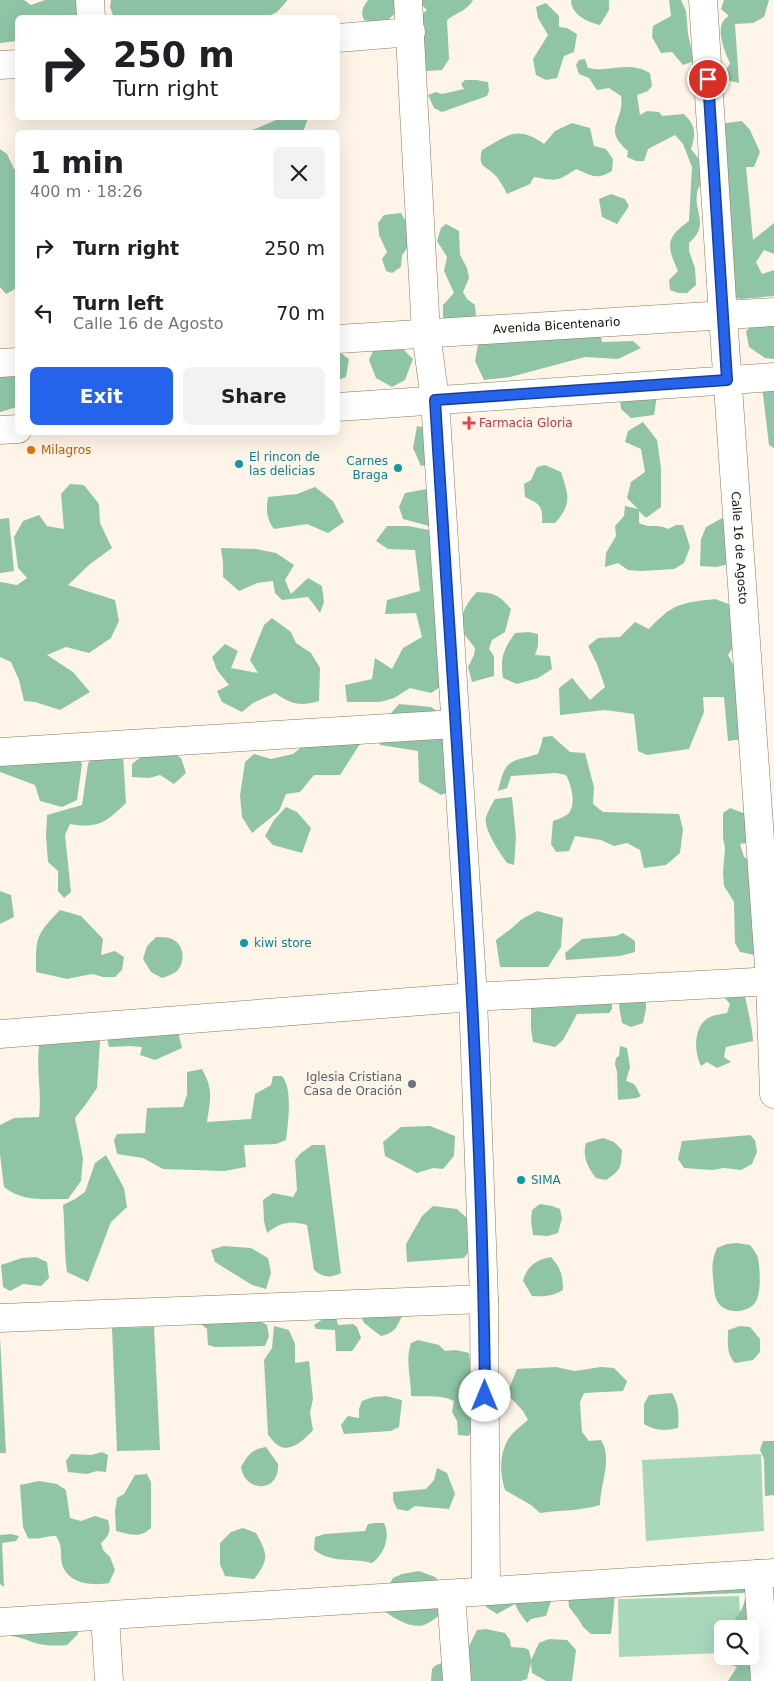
<!DOCTYPE html>
<html lang="en">
<head>
<meta charset="utf-8">
<style>
	body { margin:0; font-family:"DejaVu Sans",sans-serif; background:#f2f2f2; color:#202124; height:100vh; display:flex; flex-direction:column; font-size:19px; white-space:nowrap }
	* { box-sizing:border-box; margin:0 }
	p { font-size:16px; color:#757577 }
	.icon { flex:none; width:28px; height:28px; fill:none; stroke:currentColor; stroke-width:2; stroke-linecap:round; stroke-linejoin:round }
	.map { position:relative; flex:1; overflow:hidden }
	.panel { position:absolute; left:15px; top:130px; width:325px; height:305px; display:flex; flex-direction:column; background:#fff; border-radius:8px; box-shadow:0 5px 20px #0002 }
	.panel>* { flex:none }
	.top-card { position:absolute; left:15px; top:15px; width:325px; height:105px; border-radius:8px; box-shadow:0 5px 20px #0002; background:#fff; color:#202124; overflow:hidden }
	.tools { position:absolute; left:714px; top:1620px; display:grid; gap:10px }
	.tools a { display:grid; place-items:center; width:45px; height:45px; border-radius:8px; background:#fff; box-shadow:0 5px 20px #0002; font-size:25px }
	.pin { position:absolute; display:grid; place-items:center; width:42px; height:42px; color:#fff; margin:-21px; border:2px solid #fff; border-radius:50%; box-shadow:0 1px 5px #0007 }
	.me { position:absolute; width:55px; margin:-28px; rotate:0deg; stroke-linejoin:round; filter:drop-shadow(0 0 4px #0008) }
	.turn { display:flex; align-items:center; gap:18px; height:105px; padding:0 15px; font-size:22px }
	.turn .icon { width:65px; height:65px; stroke-width:2.5 }
	.turn b { display:block; font-size:35px; line-height:42px }
	.round { display:grid; place-items:center; flex:none; width:52px; height:52px; border-radius:8px; background:#f2f2f2 }
	.headline { display:flex; align-items:center; justify-content:space-between; height:85px; padding:0 15px }
	h1 { font-size:30px; font-weight:700; line-height:38px }
	.button { display:flex; gap:10px; margin-top:auto; padding:10px 15px }
	.button a { flex:1; height:58px; border-radius:8px; background:#2563eb; color:#fff; font-size:20px; font-weight:700; line-height:58px; text-align:center }
	.button a+a { background:#f2f2f2; color:#202124 }
	ul { padding:0; list-style:none }
	li { display:flex; align-items:center; gap:15px; height:65px; padding:0 15px }
	li div { flex:1 }
	li b { display:block; font-size:19px }
	li em { font-style:normal }
	.map>svg:first-child { display:block }
</style>
</head>
<body>
<div class="map">
<svg width="774" height="1681" viewBox="0 0 774 1681">
	<rect width="100%" height="100%" fill="#fef4e7"/>
	<path fill="#a9d7bc" d="M761 1454 764 1531 646 1541 642 1460Z
		M739 1596 741 1629H722V1653L619 1657 618 1599Z"/>
	<path fill="#8fc5a6" d="M0 0H24L31 5 45 0H101L90 17 18 18 17 41 0 43Z
		M111 0H287V1L277 12 267 17 114 18 110 7Z
		M368 0H396V12C385 25 380 25 364 20 360 12 363 7 368 0Z
		M419 0H473C468 10 456 13 447 20L449 59 442 70 426 71 418 64 422 14 427 10 420 3Z
		M571 0H609V10L600 25C588 22 571 15 571 0Z
		M669 0H681L686 11 688 34 694 61 683 65 672 52 661 53 652 37 653 26 671 16Z
		M724 0H769L764 17 753 23 735 24 739 83 727 80 724 74 730 63C724 50 713 24 729 16L721 9Z
		M546 3 559 16V27L567 28 577 34 574 52 564 56 557 78 546 80 536 75 533 59 548 35 538 18 536 7Z
		M585 59 588 68C612 73 627 60 650 73L652 86 648 91 637 95 640 115 647 111 659 112 662 116 684 114C696 126 696 133 691 149L705 167 707 175C704 180 697 188 697 193 694 214 710 225 689 243V251L695 268 696 285 687 293H678L670 290 669 280 678 271C666 244 666 238 689 221L692 167 683 144 675 135 648 149 644 161H636L627 157 628 151C601 128 625 122 621 96L609 88 597 90 589 78 579 74 576 65 579 60Z
		M465 80H476L488 82 489 91 487 96 442 112 434 108 428 95 436 92 442 94 464 89 461 84Z
		M275 118H308L303 132H248L276 120Z
		M742 121 750 130 760 152 754 167H746L753 240 774 223V254L764 250 756 262 762 274 774 270V296L741 299 727 296 719 130 726 123Z
		M572 123 590 128 594 146 606 149 613 159 612 171C597 180 592 176 576 169 557 182 556 181 534 177L530 184 507 194C504 188 500 181 496 176 486 165 477 168 482 150 508 135 517 125 544 144L555 131Z
		M0 149 7 154 14 169 18 168 17 288 6 294 0 287Z
		M611 194 625 199 629 206 617 224 602 217 599 199Z
		M401 213 412 232 409 246 402 255 401 267 392 273 386 271 382 259 387 252 379 235 378 223 384 215Z
		M446 224 459 231 460 255 467 268 469 278 463 292 467 299 475 305 476 316 465 319H443V305L454 293 444 271 447 257 437 241 441 228Z
		M774 315V359L765 358 749 347 746 331 756 322Z
		M599 326 602 342 633 341 641 348 618 359 585 357 510 377 484 380 475 361 479 339Z
		M397 343 413 359 405 380 392 387 376 378 369 360 373 351Z
		M338 351 349 359 346 377 338 380Z
		M17 372V407L0 412V375Z
		M774 384V448L769 445 762 386Z
		M657 396 654 415 631 418 621 409 620 400Z
		M643 422 657 440 661 468V507L646 518 639 511V523C652 529 656 523 668 529L676 525H683L690 547 684 563 674 569 641 571 628 570 618 563 605 567 606 553 616 536 615 526 624 516 625 506 638 509 627 498 631 482 645 472 641 449 625 442 628 431Z
		M417 426 427 428 431 464 421 466 413 448Z
		M545 465 561 472C568 494 573 503 555 523H542C543 506 540 504 525 497L524 484 531 480 537 467Z
		M70 484 84 485 99 504 100 523 112 548 90 564 68 585 115 600 119 621 111 638 89 653 66 647 47 655 73 672 90 692 60 710 35 702 24 701 19 680 11 662 0 657V582L17 585 27 578 18 568 14 537 23 521 39 515 47 526 64 529 61 494Z
		M315 487 333 501 344 522 328 533 307 524 274 529C266 518 266 509 268 497L297 494Z
		M427 489 432 501 429 526 403 519 399 507 405 493Z
		M724 517 729 564 716 567 700 566 701 539 706 527Z
		M9 518 14 571 0 573V519Z
		M387 526H408L429 530 436 546 449 681 431 693 410 688 394 698 380 702H347L345 685 372 679 375 658 392 669 403 648 422 637 416 613 385 614 387 600 420 591 415 550 388 549 376 541Z
		M221 548 256 549 276 553 294 565 285 580 291 594 308 578 322 586 324 602 320 613 308 597 282 600 275 593 273 581 257 583 239 591 223 577V563Z
		M477 592C495 593 499 595 511 609L505 632 492 640 489 649 494 656V676L472 682 468 667 474 655 475 648 460 629C461 614 466 603 477 592Z
		M715 599 731 605 735 645 728 655 734 666 743 739 728 741 724 697H703L704 712 689 749 647 755 638 751 634 714 605 710 560 715 559 688 572 678 590 700 605 687 597 664 588 646 598 638 620 637 635 622 649 629C673 603 681 603 715 599Z
		M272 618 291 632 296 643 311 653 320 668 319 701C300 707 291 704 275 693L253 703 242 712 222 702 217 691 229 685 217 670 212 657 225 644 238 651 231 668 258 673 250 660 264 625Z
		M529 632 538 634V646L535 655 550 656 552 669 538 678 517 684 503 678C500 658 503 650 515 633Z
		M399 704 431 707 447 718 467 784 441 795 419 782 418 751 380 745 376 731Z
		M322 731 360 744 340 775H314L300 792 286 794 279 811 252 833 242 817 240 796 245 762 254 754 271 759 293 754Z
		M552 736 570 752 585 753 594 787 593 804 603 812 679 814 683 829 680 853 666 865 644 868 640 850 627 843 614 846 601 840 575 836 569 851 556 852 551 844 553 821C558 819 564 817 568 814 577 805 571 784 566 775L556 773 511 776 507 788 498 791C506 758 508 763 538 754L541 745 543 737Z
		M160 746 181 758 186 773 174 784 160 775 149 778 132 777V764L147 752Z
		M95 748 123 754 126 803C107 822 97 829 70 824L65 835 71 892 64 898 58 891V871L48 862 46 836 47 815 82 805 88 764Z
		M76 751 82 764 77 800 62 807 40 801 35 785 0 772V755Z
		M512 797 516 837 514 865 507 863C500 853 483 829 486 817 488 811 492 804 495 799Z
		M286 807 297 812 311 828 302 853 273 845 265 836 274 820Z
		M730 808 754 817 753 842 740 844 744 857 756 864 762 888 751 914 766 930 755 955 740 952 735 943 734 902 724 886 723 872 725 848 723 838V813Z
		M0 891 11 895 14 917 0 924Z
		M60 910 81 916 103 939 101 955 115 951 124 957 122 970 115 977H103L92 974 67 979 36 972C36 937 35 936 60 910Z
		M537 911 563 918 561 947 548 967H500L496 940 512 928 522 919Z
		M623 933 635 941V952L620 956 566 960 565 953 582 939 616 936Z
		M156 937C160 937 165 937 169 938 183 941 187 960 177 971 174 974 167 976 162 978L151 972 143 959 147 946Z
		M744 991 752 1030 753 1041 726 1047 724 1057 731 1062 717 1068 707 1062 701 1066C694 1052 693 1028 708 1018 713 1015 722 1014 727 1013L730 1004 723 996Z
		M623 997 646 999V1009L643 1023 631 1027 622 1023 619 1006Z
		M612 999V1009L609 1013 577 1014 563 1040 555 1047 533 1042 531 1029V1006Z
		M35 1017 93 1029 100 1042 97 1088 86 1104 75 1118 83 1158 81 1181 68 1199C46 1199 22 1202 4 1187L0 1154V1125L14 1118 39 1117C42 1093 36 1070 39 1046L13 1041 16 1021Z
		M177 1028 182 1048 155 1060 140 1055 142 1047 130 1046 109 1047 106 1034Z
		M620 1046 627 1048 630 1067 626 1081C638 1084 635 1087 641 1096L637 1098 618 1100 617 1072 615 1064 616 1058 619 1056Z
		M202 1069C214 1090 210 1100 207 1122L251 1119 255 1094 271 1085 273 1076H282C293 1089 288 1123 286 1140L276 1144 244 1145 246 1167 224 1171 163 1169 143 1158 117 1154 114 1140 117 1134 145 1133 147 1108 183 1107 187 1094V1072Z
		M430 1126 455 1136 454 1156 443 1169 433 1168 417 1173 385 1156 383 1142 401 1127Z
		M750 1135 755 1140 757 1152 752 1164 741 1170 724 1168 712 1170 684 1168 678 1159 682 1141Z
		M603 1138 614 1142 622 1150C621 1168 621 1170 606 1180L596 1178C588 1168 582 1156 586 1143Z
		M312 1145H325L341 1273C330 1278 324 1278 314 1270L307 1225C290 1220 281 1222 267 1233L264 1221 263 1200 273 1193 293 1197 297 1190 295 1160 301 1153Z
		M106 1155 124 1188 127 1207 111 1222 88 1282 67 1272C64 1250 65 1227 63 1205L75 1199 85 1192 95 1163Z
		M540 1204 552 1206 560 1209 562 1218 558 1233 548 1236 533 1235 531 1221 532 1210Z
		M433 1206 457 1209 469 1220 473 1246 464 1258 407 1262 406 1244 422 1216Z
		M737 1243 750 1245C753 1249 757 1254 758 1258 760 1269 762 1296 754 1304 746 1313 728 1314 719 1304 715 1299 714 1292 714 1286 712 1271 711 1261 717 1248L727 1244Z
		M223 1246 251 1248 268 1258 271 1273 266 1289 252 1285 215 1262 211 1250Z
		M36 1257 47 1262 49 1278 41 1286 23 1284 10 1291 3 1287 1 1265 22 1258Z
		M551 1257C561 1268 563 1276 563 1290 553 1296 544 1297 532 1296L523 1281C527 1266 536 1260 551 1257Z
		M359 1311 402 1316C396 1328 395 1333 381 1336L364 1323Z
		M326 1317H336L338 1325 353 1324 357 1327 361 1338 352 1351H336L335 1330 316 1329 314 1325Z
		M258 1320 267 1325 269 1336 265 1346 215 1347 208 1345 207 1329 201 1324 210 1321Z
		M274 1326 289 1330 295 1344V1363L309 1361 313 1399 310 1413 313 1430C306 1438 291 1453 279 1446 275 1444 271 1438 268 1435L264 1360 272 1348Z
		M740 1326 750 1327 760 1339V1352L753 1360 735 1363C726 1353 728 1343 728 1330Z
		M154 1327 160 1450 117 1451 112 1328Z
		M0 1337 6 1453H0Z
		M418 1340 439 1345 445 1351 456 1350 469 1353 473 1392 474 1422 469 1436 458 1435 457 1421 452 1412 454 1401C441 1394 426 1397 411 1396 411 1377 405 1361 411 1343Z
		M556 1367 575 1371 601 1367 614 1368 627 1381 623 1391 584 1393 580 1402 582 1432 589 1441 601 1440C613 1459 600 1484 600 1505 580 1511 560 1510 540 1513L531 1505 505 1490C499 1472 499 1448 513 1433 518 1428 523 1424 528 1420L523 1411 507 1394 517 1369Z
		M672 1393C679 1405 679 1414 678 1428 665 1431 656 1431 644 1424V1404L649 1395Z
		M386 1396 402 1400 399 1427 391 1431 344 1434 341 1425 348 1416 359 1418V1409L362 1401 373 1397Z
		M763 1441H774V1495L765 1496 764 1459 760 1450Z
		M266 1447 278 1464C278 1467 278 1473 276 1476 271 1489 254 1489 246 1479 243 1476 242 1471 241 1467 248 1455 252 1449 266 1447Z
		M102 1452 108 1455 106 1472 97 1471 87 1474 68 1472 66 1461 71 1454 91 1455Z
		M437 1468 447 1473 455 1494 449 1509 415 1506 408 1511 397 1509 393 1500V1492L426 1489 434 1480Z
		M147 1474 151 1482V1528C139 1539 130 1534 116 1531L115 1511 117 1498 124 1494 135 1475Z
		M39 1481 57 1484 66 1490 70 1518 81 1521 95 1516 108 1520C111 1531 110 1535 101 1543L103 1550 110 1557 115 1570 109 1583C93 1586 70 1584 63 1567 59 1555 64 1548 56 1536 44 1536 40 1540 28 1538L23 1527 20 1485Z
		M375 1523H384C391 1537 384 1554 372 1563 349 1557 334 1564 314 1550L315 1537 325 1534 365 1531 368 1524Z
		M243 1528 256 1533C268 1554 269 1560 254 1579L225 1576 220 1564V1543L231 1532Z
		M11 1534 19 1536 16 1541 2 1543 4 1587 0 1584V1535Z
		M419 1571 435 1577 443 1585 442 1614C436 1617 430 1623 424 1625 410 1629 395 1618 385 1612L383 1595 393 1578 402 1574Z
		M617 1576 611 1634H591L583 1627 579 1620 569 1607 568 1594Z
		M760 1583 743 1593 631 1597 632 1586Z
		M489 1589 552 1598 546 1616 531 1619 527 1623 519 1612 515 1604 497 1614 486 1607Z
		M749 1592 774 1681H728L737 1667 723 1661 717 1645 722 1630V1656H750V1629H725C731 1623 740 1615 743 1606 746 1599 743 1598 749 1592Z
		M0 1614 74 1618 78 1634 67 1645C56 1646 46 1646 35 1643 23 1639 13 1634 0 1636Z
		M486 1629 505 1633 510 1640 511 1647 525 1648 529 1650 531 1660 539 1643 549 1639 567 1640 576 1650 572 1681H546L532 1673 531 1663 527 1679 521 1681H431L432 1669 436 1665 446 1662 464 1647 469 1646 477 1630Z"/>
	<g fill="none" stroke-linecap="round" stroke-linejoin="round">
		<defs>
			<g id="minor">
				<path d="M90 0 91 18"/>
				<path d="M408 0 426 333 435 400 473 997 484 1299 486 1590"/>
				<path id="s1" d="M703 0 723 316 770 981 774 1094"/>
				<path d="M338 38 411 32"/>
				<path d="M0 65 18 64"/>
				<path id="s2" d="M338 339 774 312"/>
				<path d="M0 363 18 362"/>
				<path d="M338 407 774 377"/>
				<path d="M0 430 18 429"/>
				<path d="M0 752 455 724"/>
				<path d="M0 1034 473 997 774 981"/>
				<path d="M0 1318 484 1299"/>
				<path d="M758 1574 765 1681"/>
				<path d="M451 1594 457 1681"/>
				<path d="M105 1616 109 1681"/>
				<path d="M0 1622 774 1573"/>
			</g>
		</defs>
		<use href="#minor" stroke="#8e775a" stroke-width="29"/>
		<use href="#minor" stroke="#fff" stroke-width="28"/>
	</g>
	<g fill="none" stroke-linecap="round" stroke-linejoin="round">
		<defs>
			<path id="route" d="M485 1396C482 1064 455 732 435 400L727 380 708 79"/>
		</defs>
		<use href="#route" stroke="#184099" stroke-width="12"/>
		<use href="#route" stroke="#2563eb" stroke-width="9"/>
	</g>
	<path fill="#e0444e" stroke="#fef4e7" stroke-width="2" d="M466.5 415.5h5v5h5v5h-5v5h-5v-5h-5v-5h5z"/>
	<circle fill="#e8710a" stroke="#fef4e7" stroke-width="2" cx="31" cy="450" r="5"/>
	<g fill="#0f9aa8" stroke="#fef4e7" stroke-width="2">
		<circle cx="239" cy="464" r="5"/>
		<circle cx="398" cy="468" r="5"/>
		<circle cx="244" cy="943" r="5"/>
		<circle cx="521" cy="1180" r="5"/>
	</g>
	<circle fill="#6b7280" stroke="#fef4e7" stroke-width="2" cx="412" cy="1084" r="5"/>
	<g text-anchor="middle" stroke-width="5" stroke-linejoin="round" paint-order="stroke">
		<g font-size="12" fill="#181005" stroke="#fef4e7">
			<text dy="4" stroke="none"><textPath href="#s2" startOffset="219">Avenida Bicentenario</textPath></text>
			<text dy="4" stroke="none"><textPath href="#s1" startOffset="549">Calle 16 de Agosto</textPath></text>
		</g>
		<g font-size="12" fill="#be3a42" stroke="#fef4e7" text-anchor="start">
			<text x="479" y="427">Farmacia Gloria</text>
		</g>
		<g font-size="12" fill="#c56008" stroke="#fef4e7" text-anchor="start">
			<text x="41" y="454">Milagros</text>
		</g>
		<g font-size="12" fill="#0d838f" stroke="#fef4e7" text-anchor="start">
			<text x="249" y="461">El rincon de<tspan x="249" dy="14">las delicias</tspan></text>
			<text x="388" y="465" text-anchor="end">Carnes<tspan x="388" dy="14">Braga</tspan></text>
			<text x="254" y="947">kiwi store</text>
			<text x="531" y="1184">SIMA</text>
		</g>
		<g font-size="12" fill="#5b616d" stroke="#fef4e7" text-anchor="end">
			<text x="402" y="1081">Iglesia Cristiana<tspan x="402" dy="14">Casa de Oración</tspan></text>
		</g>
	</g>
</svg>
<div class="tools">
<a><svg class="icon" aria-label="search" viewBox="0 0 24 24"><circle cx="10" cy="10" r="6"/><path d="M15 15l6 6"/></svg></a>
</div>
<div class="pin" style="left:708px;top:79px;background:#d93025"><svg class="icon" aria-label="arrive" viewBox="0 0 24 24"><path d="M6 21V4h12l-3 4 3 4H6"/></svg></div>
<svg class="me" style="left:485px;top:1396px" viewBox="-20 -20 40 40"><circle r="19" fill="#fff"/><path d="M0-13L10 11 0 6-10 11z" fill="#2563eb"/></svg>
<div class="top-card">
<div class="turn"><svg class="icon" aria-label="right" viewBox="0 0 24 24"><path d="M7 20v-9h11M14 6l5 5-5 5"/></svg><div><b>250 m</b>Turn right</div></div>
</div>
<section class="panel">
<div class="headline"><div><h1>1 min</h1><p>400 m · 18:26</p></div><a class="round"><svg class="icon" aria-label="close" viewBox="0 0 24 24"><path d="M6 6l12 12M18 6L6 18"/></svg></a></div>
<ul>
<li><svg class="icon" aria-label="right" viewBox="0 0 24 24"><path d="M7 20v-9h11M14 6l5 5-5 5"/></svg><div><b>Turn right</b></div><em>250 m</em></li>
<li><svg class="icon" aria-label="left" viewBox="0 0 24 24"><path d="M17 20v-9H6M10 6l-5 5 5 5"/></svg><div><b>Turn left</b><p>Calle 16 de Agosto</p></div><em>70 m</em></li>
</ul>
<div class="button"><a>Exit</a><a>Share</a></div>
</section>
</div>
</body>
</html>
